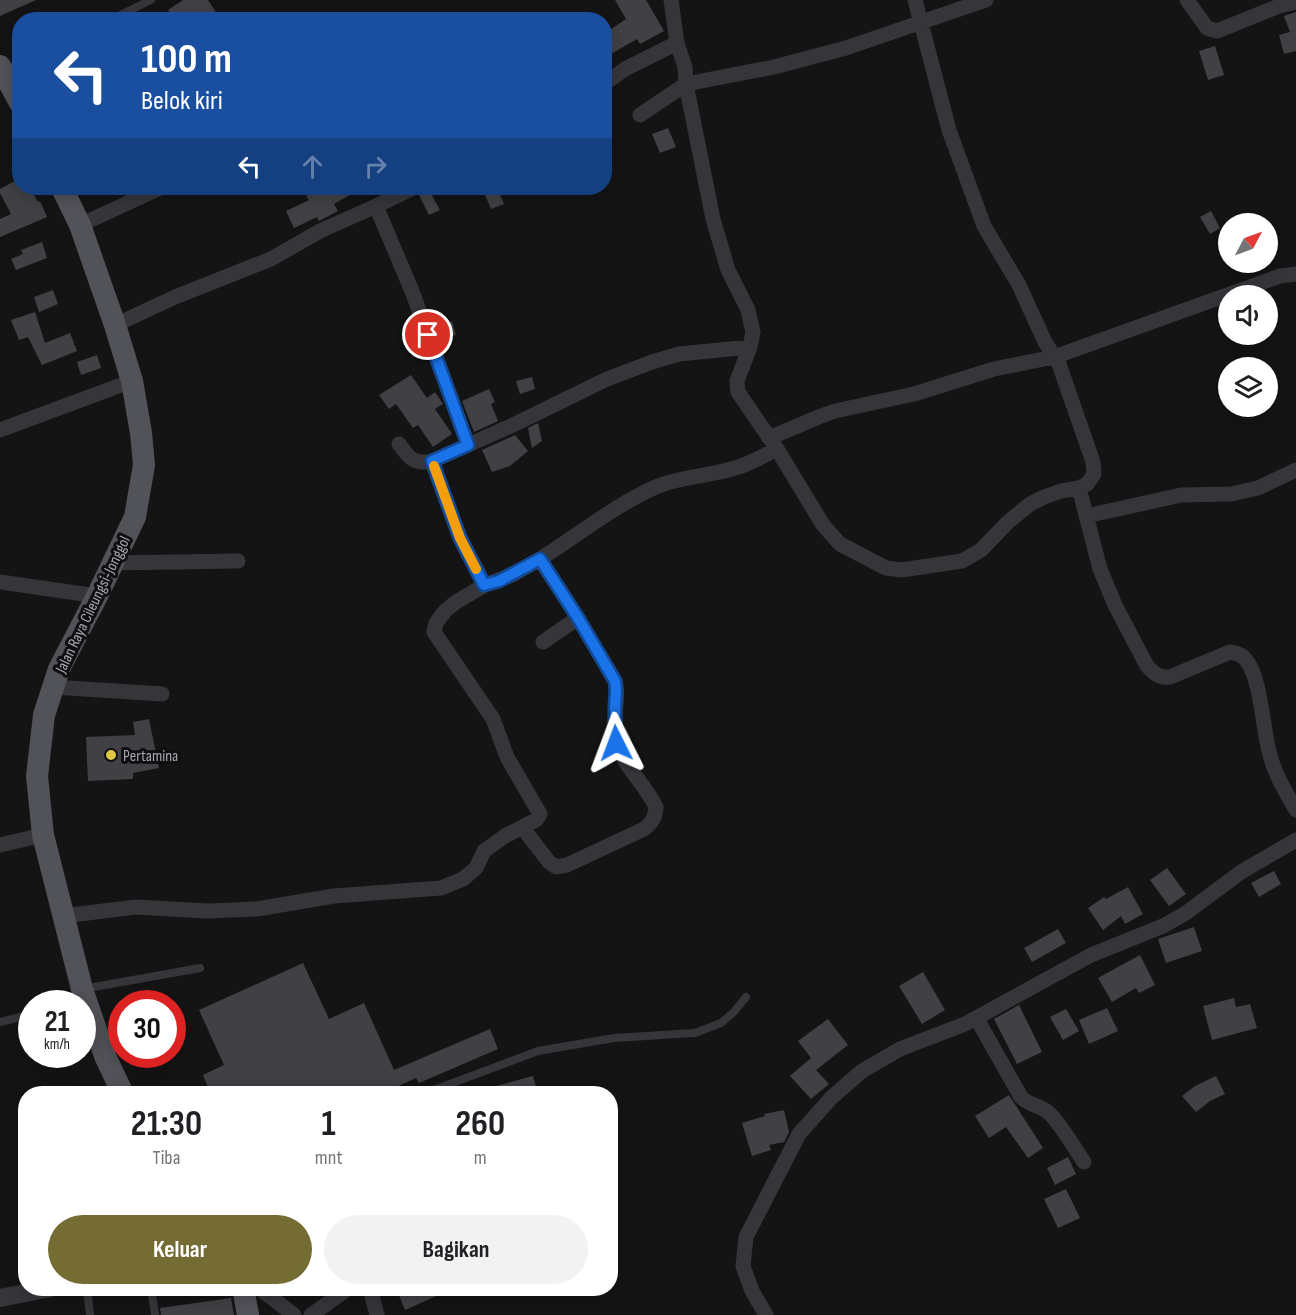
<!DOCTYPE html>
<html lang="id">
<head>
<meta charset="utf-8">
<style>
	body { margin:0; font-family:"Sofia Sans Condensed",sans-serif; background:#f2f2f2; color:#202124; height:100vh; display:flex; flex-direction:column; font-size:22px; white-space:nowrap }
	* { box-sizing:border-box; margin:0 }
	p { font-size:20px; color:#757577 }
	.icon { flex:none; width:33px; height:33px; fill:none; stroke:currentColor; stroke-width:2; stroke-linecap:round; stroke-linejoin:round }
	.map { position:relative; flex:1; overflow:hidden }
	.panel { position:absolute; left:18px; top:1086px; width:600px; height:210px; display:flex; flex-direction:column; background:#fff; border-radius:24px; box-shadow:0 3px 15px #0003 }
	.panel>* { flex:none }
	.top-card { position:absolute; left:12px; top:12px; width:600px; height:183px; border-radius:24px; box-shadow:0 3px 15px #0003; background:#1a4fa0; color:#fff; overflow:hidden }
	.needle { width:39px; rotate:49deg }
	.buttons { position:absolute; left:1218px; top:213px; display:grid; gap:12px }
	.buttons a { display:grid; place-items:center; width:60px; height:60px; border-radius:50%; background:#fff; box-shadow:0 3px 15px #0003; font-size:30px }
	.speed { position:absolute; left:18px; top:990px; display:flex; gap:12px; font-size:30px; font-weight:700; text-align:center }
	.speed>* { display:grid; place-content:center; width:78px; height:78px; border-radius:50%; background:#fff; box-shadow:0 3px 15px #0003; line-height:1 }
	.speed small { font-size:15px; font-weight:400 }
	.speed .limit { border:9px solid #d22; background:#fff; color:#111 }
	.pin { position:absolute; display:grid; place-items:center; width:51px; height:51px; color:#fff; margin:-26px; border:3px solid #fff; border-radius:50%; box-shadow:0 2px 6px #0007 }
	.me { position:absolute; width:66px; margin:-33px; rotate:357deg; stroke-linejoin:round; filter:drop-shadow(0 0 4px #0008) }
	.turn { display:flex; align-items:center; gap:21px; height:126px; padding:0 30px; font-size:27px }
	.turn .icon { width:78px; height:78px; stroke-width:2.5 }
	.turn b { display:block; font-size:42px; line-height:51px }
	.lanes { display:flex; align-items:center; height:57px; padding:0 30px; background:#0003; justify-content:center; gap:30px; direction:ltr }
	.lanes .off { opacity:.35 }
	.eta { display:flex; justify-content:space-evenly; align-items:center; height:102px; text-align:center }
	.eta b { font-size:36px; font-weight:700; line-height:42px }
	.primary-button { display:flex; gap:12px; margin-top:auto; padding:12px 30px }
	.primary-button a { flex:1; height:69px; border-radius:36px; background:#756c33; color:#fff; font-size:24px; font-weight:700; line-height:69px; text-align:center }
	.primary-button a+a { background:#f2f2f2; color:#202124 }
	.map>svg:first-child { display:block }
</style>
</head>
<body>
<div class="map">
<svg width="1296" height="1315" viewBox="0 0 1296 1315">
	<rect width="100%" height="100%" fill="#141415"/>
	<path fill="#414145" d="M0 0H36L0 16Z
		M183 0H208L221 20H174L168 10Z
		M615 0H646L664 31 640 44 637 39 604 58V34L626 19Z
		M1296 12V51L1284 54 1279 35 1290 32 1284 16Z
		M1215 46 1224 75 1208 80 1199 51Z
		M668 128 676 147 660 153 652 134Z
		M20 178V188H30L38 202 40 201 47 217 0 237V219L11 214 0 193V189Z
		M323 188H362L334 204 338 211 319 221 317 217 294 228 286 211 309 200 306 196Z
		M482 188H497L504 204 491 209Z
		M429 190 440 210 429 215 419 195Z
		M1211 211 1220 228 1210 234 1200 217Z
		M42 242 47 258 16 270 11 259 23 254 21 250Z
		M53 290 58 304 39 312 34 297Z
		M35 312 45 343 70 333 77 351 42 365 28 337 19 340 11 320Z
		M452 321 456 335 442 339 438 326Z
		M97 355 101 368 81 375 77 362Z
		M411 375 427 398 435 392 443 404 435 409 452 434 433 447 418 425 413 428 396 404 389 409 379 395Z
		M532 377 535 389 520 394 516 381Z
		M489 389 495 402 491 404 498 421 474 432 462 401Z
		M538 423 542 441 532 448 528 428Z
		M515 435 528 451 510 466 492 472 482 450Z
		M149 719 159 768 133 773V779L88 781 86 737 135 735 133 722Z
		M1167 868 1186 894 1169 906 1150 880Z
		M1274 871 1281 884 1259 897 1251 883Z
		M1128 887 1143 914 1125 924 1121 916 1103 930 1088 908 1104 897 1106 899Z
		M1194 927 1202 951 1166 963 1158 939Z
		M1058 929 1066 943 1032 962 1024 948Z
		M1140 955 1155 985 1139 993 1136 988 1112 1002 1098 978Z
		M303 963 329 1019 364 1003 394 1070 490 1029 498 1049 419 1083 416 1078 381 1094H211L203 1075 224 1065 199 1010Z
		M923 972 945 1010 922 1024 899 986Z
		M1234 998 1236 1007 1250 1004 1257 1028 1212 1040 1203 1006Z
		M1019 1005 1042 1052 1017 1064 994 1019Z
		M1107 1008 1118 1031 1089 1044 1079 1020Z
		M1066 1009 1079 1031 1063 1040 1050 1017Z
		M828 1019 848 1045 816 1070 829 1084 811 1099 790 1076 811 1058 798 1041Z
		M533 1076 538 1094H482L481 1090Z
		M1216 1076 1225 1094 1210 1101 1196 1112 1182 1096 1195 1086Z
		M1009 1095 1043 1148 1028 1158 1006 1127 989 1138 975 1116Z
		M784 1110 789 1132 784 1142 769 1145 771 1150 752 1156 742 1123 765 1116 764 1114Z
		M1068 1157 1076 1174 1055 1185 1047 1168Z
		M1066 1189 1080 1218 1058 1228 1044 1199Z
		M396 1288H454L405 1310Z
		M231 1298 234 1315H161L160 1308Z"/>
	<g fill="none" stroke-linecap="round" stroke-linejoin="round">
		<path stroke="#36353a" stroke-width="8" d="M110 20 151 0
			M5 70 20 63
			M83 989 200 968
			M0 1022 32 1014
			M423 1094 538 1051 614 1038 695 1033 721 1023 734 1012 746 997
			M87 1288 90 1315
			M151 1288 155 1315"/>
		<path stroke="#36353a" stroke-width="15" d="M671 0 677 43
			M915 0 949 130 984 226 1019 285 1045 342 1059 364 1093 462 1094 474 1087 484 1079 488 1100 569 1115 605 1147 666C1155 674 1159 678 1170 677L1230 652C1236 653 1242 654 1246 660 1261 677 1263 732 1270 755 1275 775 1286 792 1296 810
			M1187 0 1207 28 1217 31 1279 6 1296 2
			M604 84 625 69 677 43 685 67 686 84 713 219 728 270 748 310 753 332 750 347 737 381 738 392 777 449 823 525 840 544 886 568 901 570 962 561 981 550 1008 522 1030 504 1044 497 1061 491 1079 488
			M640 115 686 84 774 67 846 48 986 0
			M376 206 412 291 468 445 513 425 607 379 652 362 679 354 750 347
			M80 225 160 188
			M115 325 175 297 271 259 320 231 376 206 413 188
			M0 430 132 381
			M769 438 821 416 835 411 914 394 994 369 1054 357 1280 276 1296 274
			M399 444C409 458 414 465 432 461
			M468 445 432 461 460 538 485 585
			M1086 516 1181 495 1231 494 1258 488 1296 470
			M113 563 238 561
			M0 582 97 596
			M543 642 578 618
			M53 687 162 694
			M522 827 549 862 556 867 567 865 644 829C652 823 655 818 656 807 646 786 627 769 617 747 608 727 621 702 615 681L578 618 540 559C578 535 618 503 658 486 683 476 710 476 735 468 750 464 763 456 777 449
			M0 845 43 835
			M63 916 136 907 208 911 257 909 334 896 441 888 463 879 476 868 484 851 505 836 536 820 540 814 507 757 493 719 434 632 436 623 445 611 456 602 485 585 512 575 540 559
			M977 1019 1021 1097C1031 1107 1042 1105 1050 1114 1060 1123 1075 1149 1084 1162
			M259 1288 294 1315
			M370 1288 377 1315
			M311 1315 349 1288
			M766 1315 752 1291 743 1266 746 1237 799 1134 831 1098 862 1071 900 1049 965 1024 1091 955 1163 926 1186 913 1241 872 1296 840"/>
		<path stroke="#36353a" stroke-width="18" d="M0 1298 51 1288"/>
		<path stroke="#525259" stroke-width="22" d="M0 66 20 103
			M62 188 80 225 115 325 132 381 141 433 144 465 135 517 97 596 59 669 44 715 37 776 43 835 82 989 105 1056 123 1094
			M243 1288 248 1315"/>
	</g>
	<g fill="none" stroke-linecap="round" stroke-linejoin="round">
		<defs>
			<path id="route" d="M428 335 468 445 432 461 460 538 484 585 499 581 540 559 578 618 615 681 616 690 615 707 616 743"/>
		</defs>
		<use href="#route" stroke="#114b97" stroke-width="15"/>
		<use href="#route" stroke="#1a73e8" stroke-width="10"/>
		<path stroke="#f59e0b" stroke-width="10" d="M434 466 460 538 476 569"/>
	</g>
	<circle fill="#ddc745" stroke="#0f0f10" stroke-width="2" cx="111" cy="755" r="6"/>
	<g text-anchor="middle" stroke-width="6" stroke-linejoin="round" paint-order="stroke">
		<g font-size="16" fill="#a7a9b4" stroke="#0f0f10">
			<text transform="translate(92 604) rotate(-64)" y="6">Jalan Raya Cileungsi-Jonggol</text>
		</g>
		<g font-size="16" fill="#a7a9b4" stroke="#0f0f10" text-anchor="start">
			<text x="123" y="761">Pertamina</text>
		</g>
	</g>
</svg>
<div class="buttons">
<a><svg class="needle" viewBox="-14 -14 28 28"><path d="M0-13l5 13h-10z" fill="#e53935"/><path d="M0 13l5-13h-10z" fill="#757577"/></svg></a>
<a><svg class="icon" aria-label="sound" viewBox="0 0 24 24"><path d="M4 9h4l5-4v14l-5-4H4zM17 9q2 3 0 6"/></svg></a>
<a><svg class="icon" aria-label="layers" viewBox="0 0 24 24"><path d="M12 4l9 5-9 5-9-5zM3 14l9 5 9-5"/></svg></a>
</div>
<div class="speed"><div>21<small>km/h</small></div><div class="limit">30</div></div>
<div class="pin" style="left:428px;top:335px;background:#d93025"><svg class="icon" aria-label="arrive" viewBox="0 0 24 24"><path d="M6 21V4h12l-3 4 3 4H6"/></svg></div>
<svg class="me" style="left:616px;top:743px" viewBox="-20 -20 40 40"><path d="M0-17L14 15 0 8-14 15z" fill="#1a73e8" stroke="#fff" stroke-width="4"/></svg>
<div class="top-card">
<div class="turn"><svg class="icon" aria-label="left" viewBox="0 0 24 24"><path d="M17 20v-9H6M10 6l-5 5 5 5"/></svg><div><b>100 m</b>Belok kiri</div></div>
<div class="lanes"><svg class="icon" aria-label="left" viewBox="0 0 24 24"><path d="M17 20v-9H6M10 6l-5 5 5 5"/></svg><svg class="icon off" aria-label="ahead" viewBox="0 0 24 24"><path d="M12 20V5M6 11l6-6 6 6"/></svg><svg class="icon off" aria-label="right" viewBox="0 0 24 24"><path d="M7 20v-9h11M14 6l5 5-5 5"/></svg></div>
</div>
<section class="panel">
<div class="eta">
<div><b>21:30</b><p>Tiba</p></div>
<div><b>1</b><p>mnt</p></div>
<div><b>260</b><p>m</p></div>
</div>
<div class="primary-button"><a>Keluar</a><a>Bagikan</a></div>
</section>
</div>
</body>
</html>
